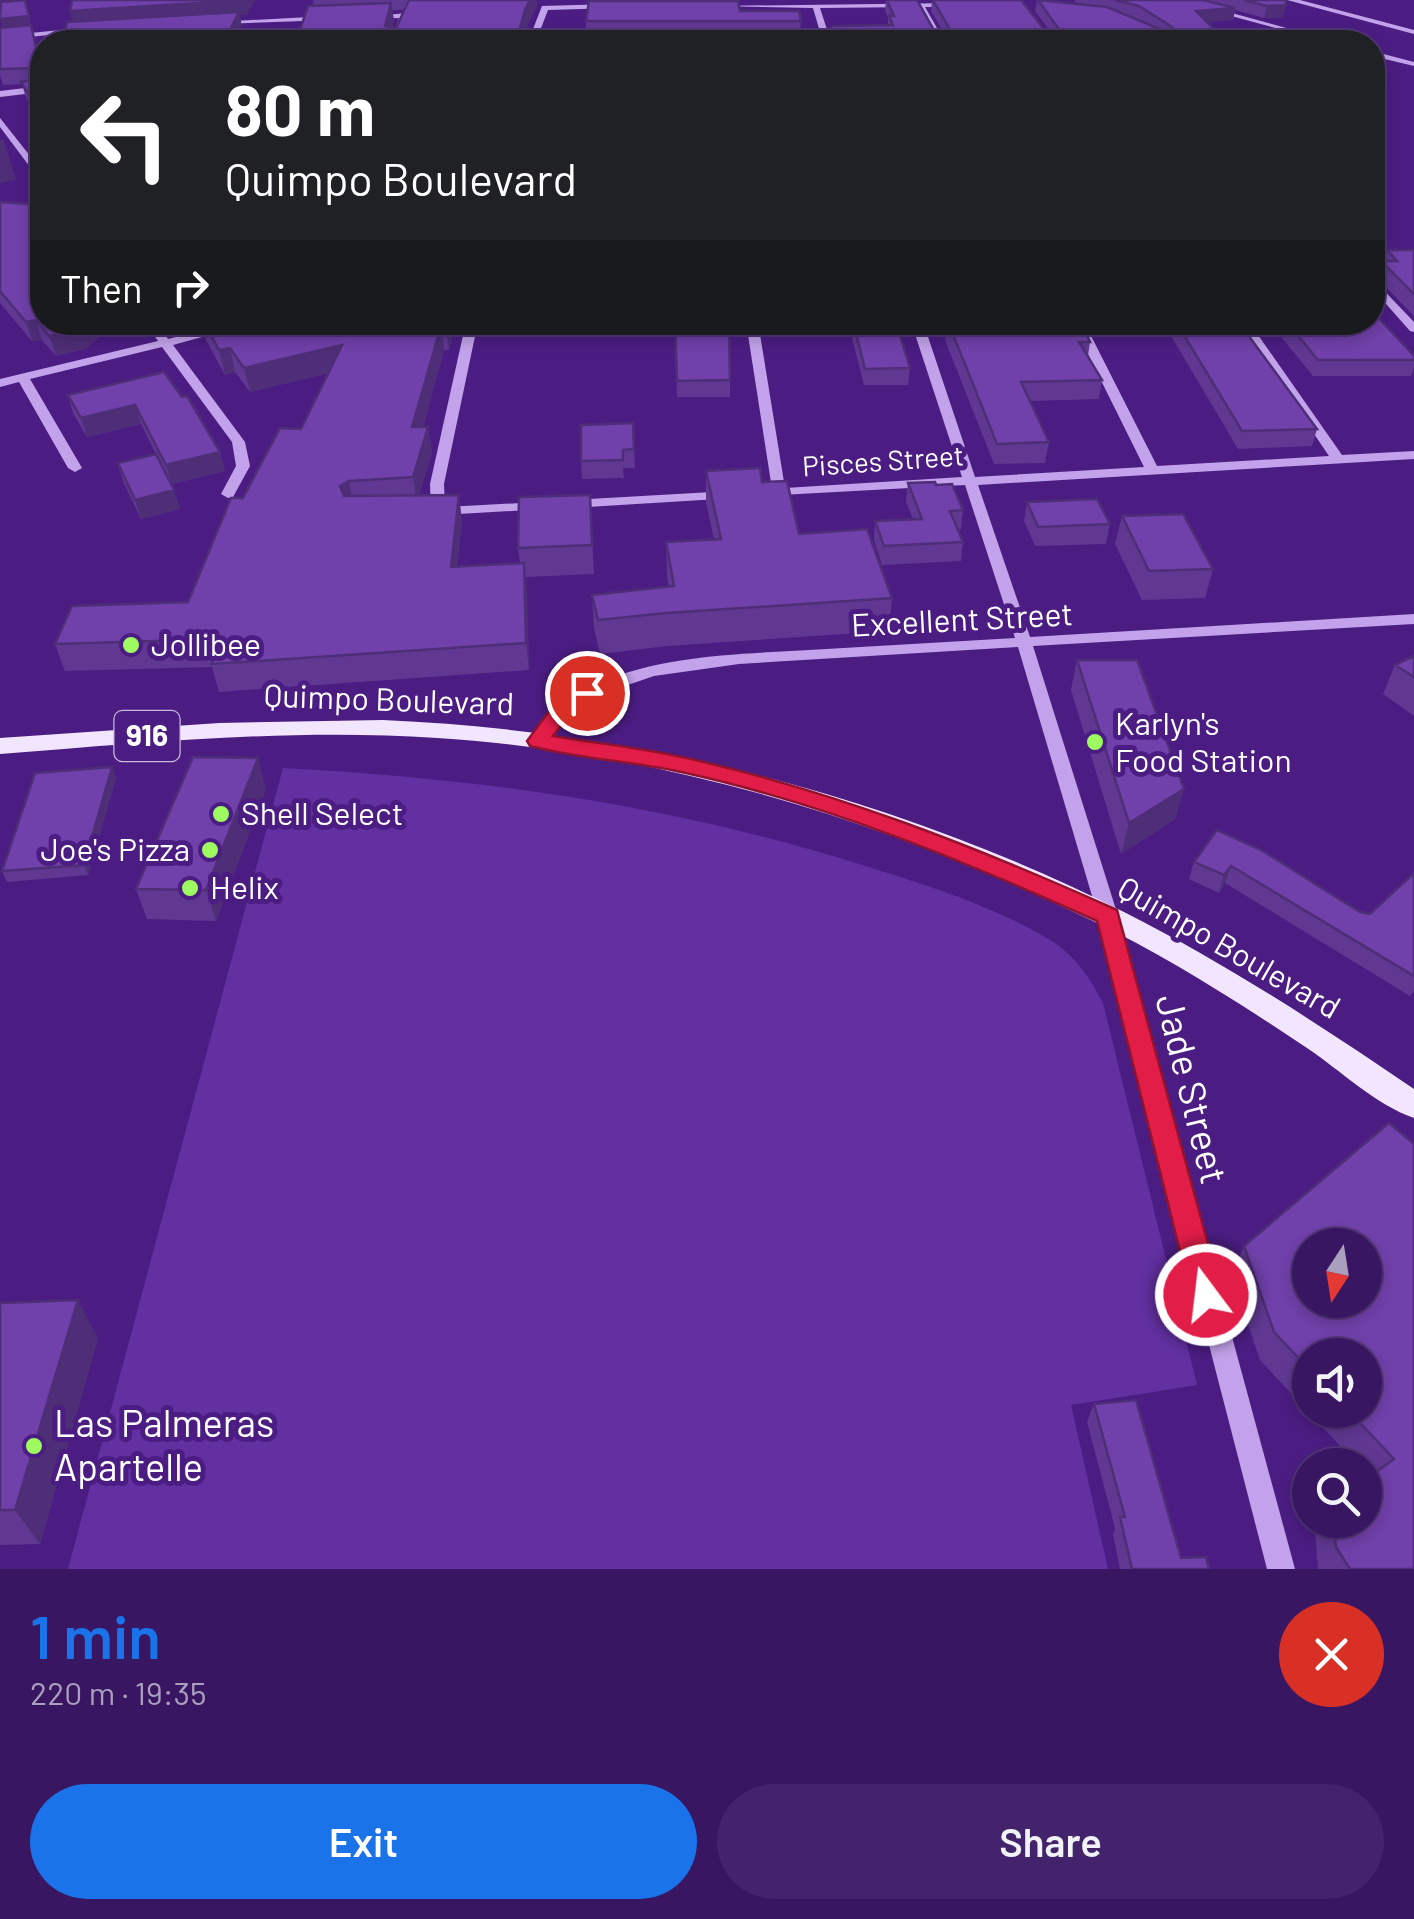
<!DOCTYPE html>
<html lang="en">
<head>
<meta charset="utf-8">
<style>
	body { margin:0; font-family:Barlow,sans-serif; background:#43236b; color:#f1f3f6; height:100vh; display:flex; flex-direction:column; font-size:38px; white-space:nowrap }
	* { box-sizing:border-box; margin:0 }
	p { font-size:32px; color:#ab9fbe }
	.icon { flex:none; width:55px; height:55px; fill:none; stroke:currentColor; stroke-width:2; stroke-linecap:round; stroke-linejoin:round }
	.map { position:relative; height:1569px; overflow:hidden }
	.panel { display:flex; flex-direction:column; background:#381662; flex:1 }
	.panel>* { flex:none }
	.banner { position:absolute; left:30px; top:30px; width:1355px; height:305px; border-radius:40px; box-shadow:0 5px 15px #0003,0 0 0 2px #523577; background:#202124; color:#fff; overflow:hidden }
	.needle { width:65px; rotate:192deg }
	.tools { position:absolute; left:1292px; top:1228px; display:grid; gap:20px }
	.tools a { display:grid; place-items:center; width:90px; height:90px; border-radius:50%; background:#381662; box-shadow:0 5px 15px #0003,0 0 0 2px #523577; font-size:50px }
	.pin { position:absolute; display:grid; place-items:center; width:85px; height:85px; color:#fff; margin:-42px; border:5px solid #fff; border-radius:50%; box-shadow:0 2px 10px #0007 }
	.me { position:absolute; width:110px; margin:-55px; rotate:345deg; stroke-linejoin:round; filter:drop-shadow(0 0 8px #0008) }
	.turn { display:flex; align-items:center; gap:35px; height:210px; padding:0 30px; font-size:45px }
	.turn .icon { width:130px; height:130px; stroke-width:2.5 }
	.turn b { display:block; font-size:70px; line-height:85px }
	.then { display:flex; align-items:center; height:95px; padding:0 30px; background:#0003; gap:20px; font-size:38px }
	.round { display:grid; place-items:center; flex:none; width:105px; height:105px; border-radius:52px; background:#43236b }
	.summary { display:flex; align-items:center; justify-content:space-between; height:170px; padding:0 30px }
	h1 { font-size:60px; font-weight:600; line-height:75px; color:#1a73e8 }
	.action { display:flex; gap:20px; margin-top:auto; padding:20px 30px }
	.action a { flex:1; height:115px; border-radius:60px; background:#1a73e8; color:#fff; font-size:40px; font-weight:600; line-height:115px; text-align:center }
	.action a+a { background:#43236b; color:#f1f3f6 }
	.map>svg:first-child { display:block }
</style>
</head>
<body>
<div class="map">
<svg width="1414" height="1569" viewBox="0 0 1414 1569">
	<rect width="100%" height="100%" fill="#4b1d83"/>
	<path fill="#6230a1" d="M283 768C485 779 665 804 859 864 923 884 992 905 1050 940 1075 955 1090 978 1103 1003L1197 1385 1071 1405 1108 1569H68Z"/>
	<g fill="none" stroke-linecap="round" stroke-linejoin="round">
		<path fill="#c2a2ea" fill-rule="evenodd" d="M1172 0H1184L1338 42H1327Z
			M1287 0H1300L1414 30V34Z
			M956 3 959 7H925L945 42H937L918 7 820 8 831 42H823L813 8 713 6Z
			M611 4 614 8 548 10 538 36H604L607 40 528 42 542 6Z
			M407 13 398 42H390L399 18 369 19 365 17Z
			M328 16 331 20 219 24 215 22Z
			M91 27 88 31 0 40V36Z
			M1372 51 1414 62V66L1372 56Z
			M42 86V92L0 97V91Z
			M0 118 42 171V180L39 179 0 127Z
			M1372 278 1414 322V332L1410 331 1372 288Z
			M145 322H156L168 339 236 322H257L173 345 245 442 250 466 233 497 228 498 221 494 236 466 232 442 162 347 30 379 82 468 75 472 68 468 19 382 0 387V379L158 341Z
			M466 322H478L444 484 445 507 540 502 545 503V509L441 515 431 511 430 484Z
			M746 322H758L785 488 962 477 911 322H923L975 477 1144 467 1072 322H1084L1157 466 1329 456 1238 322H1249L1342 455 1414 451V459L978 485 1030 637 1414 614V624L1033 646 1118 916 1295 1569H1267L1098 916 1018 647 739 664 654 676 610 691 586 704 564 722 544 745 538 746 530 741C547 717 571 696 599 683 663 655 740 654 809 650 878 646 946 642 1015 638L965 485 761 496V490L772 489Z
			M730 491 737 495 735 498 571 508 564 504 571 500Z"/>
		<path fill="#f2e6fe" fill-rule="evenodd" d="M383 720C640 731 894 796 1124 912 1225 963 1320 1025 1414 1089V1118C1376 1105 1340 1070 1307 1048 1238 1002 1168 957 1093 921 887 821 667 753 437 738 291 728 145 743 0 754V738L219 723Z"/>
	</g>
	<path fill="#603892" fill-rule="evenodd" d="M313 0H536L537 6 526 28 522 42H296L314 6ZM392 10H404L396 28 392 27 394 21Z
		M886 0 935 32 944 33 931 11 932 0 1047 33H1051L1035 11 1037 0H1053H1044L1088 5 1075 2V0H1286L1283 17 1264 18 1235 10 1233 20 1207 22 1227 42 711 32H586V21L740 11 801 21 800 31 826 30 888 25V18L885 11Z
		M0 28 42 71V125L26 98 22 84 3 85 0 75Z
		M0 202 42 322H117L85 349 56 356 42 340 32 341 0 303Z
		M1387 250H1414V316L1377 278 1381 282 1376 298 1372 301V262L1373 273 1376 276 1381 261H1384Z
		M196 322H456L449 350H444L423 427H428L432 452 419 495 462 521 457 567 520 563 518 548 590 495 594 574 526 577 529 670 219 692 212 667 65 671 55 644 188 602 243 498 301 429 328 373 250 392 235 372 225 375 206 340 202 327H199Z
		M675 322 730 380V397H677Z
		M848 322H896L910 368 908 385H864Z
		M947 322H1081L1090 342 1088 356 1102 380 1099 399 1030 401 1049 442 1045 463 994 464 945 340Z
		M1169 322H1246L1244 329 1317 429 1312 446 1238 449 1167 329Z
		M1269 322H1372L1414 356V368L1411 376H1313Z
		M164 372 220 452 225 471 171 484 180 509 141 519 123 481 118 463 156 454 141 424 87 437 73 413 68 395Z
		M633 423 635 468H623L624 478 582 479 581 461Z
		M706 471 762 482 799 534 892 598 889 631 667 646 600 654 594 628 592 595 669 587 667 575 666 542 714 539 706 503Z
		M908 483 936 485 963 510 961 529 958 530 963 542 961 561 882 565 874 540 875 521 913 519 906 502Z
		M1027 502 1110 524 1106 544 1035 546 1024 521Z
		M1122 516 1213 569 1205 598 1142 600 1115 544Z
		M1414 656V716L1383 694 1395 665Z
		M1077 660 1175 819 1121 854 1071 690Z
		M112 767 116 778 88 875 7 882 2 871Z
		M266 789 216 921 147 919 136 889Z
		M1217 830 1360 912 1370 914 1414 873V991L1410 996 1225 883 1219 893 1189 879 1194 862Z
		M1389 1123 1414 1569H1318L1315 1530 1321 1520H1365L1369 1477 1365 1473V1465H1358L1260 1360 1231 1275 1244 1246ZM1310 1355 1365 1410H1310Z
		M0 1303 98 1338 40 1544 0 1545Z
		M1094 1404 1181 1558 1209 1569H1120L1113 1534 1115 1528 1087 1422Z"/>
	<path fill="#4e2e77" d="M25 0 42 71 32 29 4 32 0 19Z
		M255 0 247 15H240L242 27 234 42 73 25 70 11Z
		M530 0H536L537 6 526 28 522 42H516L525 10Z
		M391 3 394 21 387 42 385 26Z
		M1286 5 1283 17 1264 18 1267 6Z
		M1235 8 1233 20 1194 23 1196 11Z
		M3 139 16 180 0 183V140Z
		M1381 282 1376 298 1372 301V290Z
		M36 320 42 340 32 341 26 322Z
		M88 322H117L85 349 56 356 49 336Z
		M447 322H456L449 350 446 326Z
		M441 326 444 350 416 452 412 427Z
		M342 345 347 369 250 392 244 368Z
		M230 348 235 372 225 375 219 350Z
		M135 405 141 424 87 437 81 418Z
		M428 427 432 452 417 503 413 477Z
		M220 452 225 471 171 484 166 465Z
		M349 481 354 507 345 512 340 486Z
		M174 490 180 509 141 519 135 500Z
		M459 495 462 521 454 594 451 567Z
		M524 563 527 590 529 670 526 643Z
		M258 758 266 789 216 921 206 890Z
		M112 767 116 778 88 875 84 865Z
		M1184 789 1175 819 1121 854 1129 823Z
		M1231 866 1225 883 1219 893 1224 875Z
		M78 1300 98 1338 40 1544 15 1510Z"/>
	<path fill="#7041aa" stroke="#4e2e77" stroke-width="2.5" fill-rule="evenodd" d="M25 0 29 16 0 19 1 2Z
		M72 0H245L70 11Z
		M409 0H530L525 10 516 42H296L308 6 391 3 385 26 396 28Z
		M887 0H917L935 32 946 33 949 28 933 0H1021L1047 33H1057L1058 28 1038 0 1107 7 1169 33 1172 27 1139 6 1115 0H1203L1235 8 1196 11 1227 42H582L584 33 826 30 833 26 893 25 889 16H894Z
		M1244 0H1286V5L1267 6Z
		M589 1H738L740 11H799L801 21H586Z
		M239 12 224 42H62L67 22Z
		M31 25 42 74V116L21 82 40 79V68L0 69V28Z
		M0 202 42 205V322H88L80 329 49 336 36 320 26 322 0 291Z
		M1387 250H1414V294L1381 261H1397Z
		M1372 262 1373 273 1381 282 1372 290Z
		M1372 311 1414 356V360H1318L1287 322H1372Z
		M204 322H447L446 326H441L412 427H428L413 477 349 481 340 486 344 496 459 495 451 567 524 563 526 643 212 664 219 639 55 644 72 606 188 602 231 498H243L280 428 301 429 342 345 244 368 230 348 219 350Z
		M675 322H729L730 380 677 381Z
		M853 322H896L910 368 865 369Z
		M948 322H1081L1090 342H1079L1102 380 1021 382 1049 442 997 444Z
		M1176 322H1242L1240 324 1317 429 1242 431Z
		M164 372 182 397 187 396 220 452 166 465 135 405 81 418 68 395Z
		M633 423 634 449 623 450V460L581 461V425Z
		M156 454 174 490 135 500 118 463Z
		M760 468 762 482 787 481 799 534 867 529 892 598 666 613 598 620 592 595 674 586 666 542 721 539 706 471Z
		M935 482 936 485 952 484 963 510 950 511 963 542 884 546 875 521 922 519 908 483Z
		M590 495 592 545 518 548 519 497Z
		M1097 499 1110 524 1038 527 1027 502Z
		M1183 514 1213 569 1149 571 1122 516Z
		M1414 656V677L1395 665Z
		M1077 660H1137L1184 789 1129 823Z
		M193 757 258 758 206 890 136 889Z
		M112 767 84 865 2 871 35 773Z
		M1217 830 1261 850 1360 912 1370 914 1414 873V976L1231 866 1224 875 1194 862Z
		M1389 1123 1414 1144V1569H1350L1336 1547 1333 1520H1365V1480L1394 1459 1348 1410H1365V1355H1310V1370L1274 1332 1244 1246ZM1310 1245H1365V1300H1310Z
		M78 1300 15 1510H0V1303Z
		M1136 1400 1181 1558 1206 1557 1209 1569H1132L1120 1517H1125L1094 1404Z"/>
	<path fill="#e11d48" stroke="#92132f" stroke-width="2.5" d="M587 687 597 693 594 698 566 719 553 736C596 743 640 748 682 757 832 790 977 847 1117 910L1222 1295 1218 1305 1206 1309 1195 1305 1191 1295 1097 921C964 861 825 803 681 772 631 761 579 759 530 746L527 741 550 710Z"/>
	<g fill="#9dfa60" stroke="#4b1d83" stroke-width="4">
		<circle cx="131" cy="645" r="10"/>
		<circle cx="1095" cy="742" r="10"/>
		<circle cx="221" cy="814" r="10"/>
		<circle cx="210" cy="850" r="10"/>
		<circle cx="190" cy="888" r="10"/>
		<circle cx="34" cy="1446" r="10"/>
	</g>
	<g text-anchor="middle" stroke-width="10" stroke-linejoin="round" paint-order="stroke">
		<g font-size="28" fill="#fff" stroke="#4b1d83">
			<text transform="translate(883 461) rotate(-4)" y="10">Pisces Street</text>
		</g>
		<rect fill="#4b1d83" stroke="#c9bbda" stroke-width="2.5" x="114.5" y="711" width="65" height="50" rx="8"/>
		<g font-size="30" font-weight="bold" fill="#fff">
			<text x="147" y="746">916</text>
		</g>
		<g font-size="32" fill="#fff" stroke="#4b1d83">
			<text transform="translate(962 620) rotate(-3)" y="11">Excellent Street</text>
			<text transform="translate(389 700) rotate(2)" y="11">Quimpo Boulevard</text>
			<text transform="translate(1229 948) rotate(30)" y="11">Quimpo Boulevard</text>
		</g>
		<g font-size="32" fill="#fff" stroke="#4b1d83" text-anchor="start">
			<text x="151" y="656">Jollibee</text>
			<text x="1115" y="735">Karlyn's<tspan x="1115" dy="37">Food Station</tspan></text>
			<text x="241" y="825">Shell Select</text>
			<text x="190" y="861" text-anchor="end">Joe's Pizza</text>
			<text x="210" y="899">Helix</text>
		</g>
		<g font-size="38" fill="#fff" stroke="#4b1d83">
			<text transform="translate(1191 1089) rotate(76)" y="13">Jade Street</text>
		</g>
		<g font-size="38" fill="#fff" stroke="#4b1d83" text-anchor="start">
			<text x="54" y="1437">Las Palmeras<tspan x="54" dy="44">Apartelle</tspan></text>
		</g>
	</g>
</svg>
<div class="tools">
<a><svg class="needle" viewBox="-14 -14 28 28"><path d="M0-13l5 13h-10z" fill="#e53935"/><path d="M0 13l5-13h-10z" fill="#ab9fbe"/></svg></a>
<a><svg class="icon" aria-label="sound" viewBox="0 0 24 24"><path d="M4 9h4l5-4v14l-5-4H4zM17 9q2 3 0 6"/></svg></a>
<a><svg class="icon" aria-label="search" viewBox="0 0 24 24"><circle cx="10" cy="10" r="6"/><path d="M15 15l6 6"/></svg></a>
</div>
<div class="pin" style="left:587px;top:693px;background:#d93025"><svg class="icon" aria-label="arrive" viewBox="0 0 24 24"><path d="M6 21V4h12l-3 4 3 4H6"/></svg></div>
<svg class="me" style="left:1206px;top:1295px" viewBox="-20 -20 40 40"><circle r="17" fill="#e11d48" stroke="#fff" stroke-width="3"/><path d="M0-11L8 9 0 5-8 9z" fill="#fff"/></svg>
<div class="banner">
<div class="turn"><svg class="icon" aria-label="left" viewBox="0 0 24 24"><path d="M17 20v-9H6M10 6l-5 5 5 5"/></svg><div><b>80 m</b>Quimpo Boulevard</div></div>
<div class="then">Then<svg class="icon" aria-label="right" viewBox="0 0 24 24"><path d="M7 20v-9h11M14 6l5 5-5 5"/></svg></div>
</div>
</div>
<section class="panel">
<div class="summary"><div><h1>1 min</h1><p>220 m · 19:35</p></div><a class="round" style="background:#d93025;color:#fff"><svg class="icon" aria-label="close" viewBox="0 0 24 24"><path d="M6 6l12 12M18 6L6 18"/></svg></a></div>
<div class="action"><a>Exit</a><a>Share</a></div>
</section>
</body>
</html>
